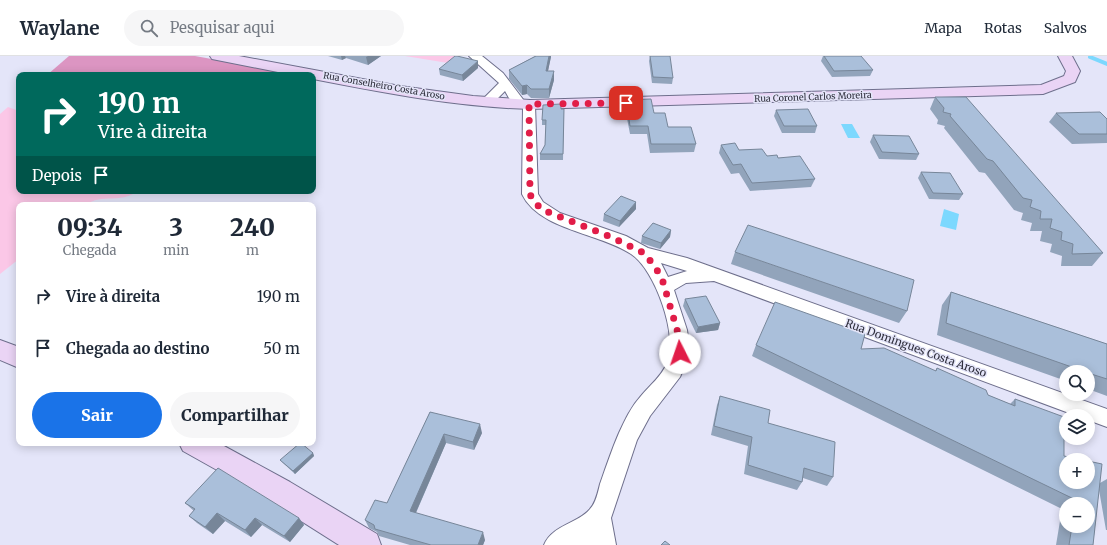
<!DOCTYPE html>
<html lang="pt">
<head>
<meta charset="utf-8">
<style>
	body { margin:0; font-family:Merriweather,serif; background:#f6f6f7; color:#1f2937; height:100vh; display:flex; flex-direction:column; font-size:15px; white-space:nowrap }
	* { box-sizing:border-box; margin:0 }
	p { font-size:13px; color:#747a83 }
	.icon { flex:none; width:22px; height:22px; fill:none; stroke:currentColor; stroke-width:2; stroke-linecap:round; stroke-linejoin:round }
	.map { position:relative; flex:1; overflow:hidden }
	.drawer { position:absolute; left:16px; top:146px; width:300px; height:244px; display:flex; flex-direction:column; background:#fff; border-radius:8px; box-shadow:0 2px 10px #0003 }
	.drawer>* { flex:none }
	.guide { position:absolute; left:16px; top:16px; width:300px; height:122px; border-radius:8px; box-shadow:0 2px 10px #0003; background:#00695c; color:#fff; overflow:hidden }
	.controls { position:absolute; left:1059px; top:309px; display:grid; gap:8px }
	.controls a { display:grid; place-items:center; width:36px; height:36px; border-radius:50%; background:#fff; box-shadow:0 2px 10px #0003; font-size:20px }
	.pin { position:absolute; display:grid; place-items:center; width:34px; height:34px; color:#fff; margin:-17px; border-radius:8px; box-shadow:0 2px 6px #0006 }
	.me { position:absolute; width:44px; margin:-22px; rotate:356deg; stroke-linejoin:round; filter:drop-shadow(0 0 3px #0008) }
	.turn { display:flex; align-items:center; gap:14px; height:84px; padding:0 16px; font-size:18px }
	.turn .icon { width:52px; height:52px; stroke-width:2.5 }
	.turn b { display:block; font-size:28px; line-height:34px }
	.then { display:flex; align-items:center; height:38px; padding:0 16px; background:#0003; gap:8px; font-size:15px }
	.eta { display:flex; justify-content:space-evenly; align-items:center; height:68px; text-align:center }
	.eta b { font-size:24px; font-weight:800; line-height:28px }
	.cta { display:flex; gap:8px; margin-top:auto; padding:8px 16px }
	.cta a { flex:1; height:46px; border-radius:24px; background:#1a73e8; color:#fff; font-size:16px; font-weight:800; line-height:46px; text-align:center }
	.cta a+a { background:#f6f6f7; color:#1f2937 }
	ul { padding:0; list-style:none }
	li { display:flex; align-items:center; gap:12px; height:52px; padding:0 16px }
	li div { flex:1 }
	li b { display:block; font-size:15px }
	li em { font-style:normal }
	header { display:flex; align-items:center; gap:24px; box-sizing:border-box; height:56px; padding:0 20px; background:#fff; border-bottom:1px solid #e0e1e3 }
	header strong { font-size:19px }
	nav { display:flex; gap:22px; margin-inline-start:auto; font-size:14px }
	.search { width:280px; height:36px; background:#f6f6f7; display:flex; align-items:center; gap:10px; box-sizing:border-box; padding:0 14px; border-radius:22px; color:#747a83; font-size:15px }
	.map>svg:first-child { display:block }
</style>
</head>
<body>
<header>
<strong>Waylane</strong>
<div class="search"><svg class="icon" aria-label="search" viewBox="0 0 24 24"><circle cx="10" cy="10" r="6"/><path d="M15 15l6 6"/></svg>Pesquisar aqui</div>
<nav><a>Mapa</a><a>Rotas</a><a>Salvos</a></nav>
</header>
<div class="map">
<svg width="1107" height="489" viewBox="0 0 1107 489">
	<rect width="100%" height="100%" fill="#e4e5f9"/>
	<path fill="#fbc7e7" d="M405 0H457L448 7Z
		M8 51 19 55V135H137C123 148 101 137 86 149H19V203L0 218V58Z"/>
	<path fill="#dc95c2" d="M69 0H195L278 15 274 19H47Z"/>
	<path fill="#7cd8fe" d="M841 68H852L860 82H848Z
		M944 153 959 158 956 174 940 170Z"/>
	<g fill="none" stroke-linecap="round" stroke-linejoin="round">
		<path stroke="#7cd8fe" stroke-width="4" d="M1090 1 1107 8"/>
		<defs>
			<path id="street" d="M469 0H482L503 17 525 46H534L535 49 538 138 543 146 560 157 626 180 648 192 687 202 1107 353V371L1088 364V360H1077L714 225 686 227 674 234 687 274 690 297 680 321 650 360 637 384 611 462 616 489H544C552 469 579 467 590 453 596 447 598 436 600 428 606 411 612 393 619 377 625 364 631 351 641 340 649 330 662 320 667 307 679 281 655 213 631 198 600 177 539 174 522 138L523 51H514L505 35 491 49H483L481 46 483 43 499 27ZM661 207 687 215 668 221Z"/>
			<path id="secondary" d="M210 0H239L400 30 473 40 530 44 1041 29 1064 20 1066 15 1058 0H1072L1080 15 1075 26 1043 38 530 53C457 51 385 37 313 23V19H293L217 4 212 3Z
				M0 284 19 291V312L0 304Z
				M179 387H218L224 390 290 426 377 478 381 489H339L249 432 183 395Z"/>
		</defs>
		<use href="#street" stroke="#6e6f8c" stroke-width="2"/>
		<use href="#secondary" stroke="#6e6f8c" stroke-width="2"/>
		<use href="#street" fill="#fff" fill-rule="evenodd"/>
		<use href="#secondary" fill="#ead4f5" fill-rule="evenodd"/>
	</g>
	<path fill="#92a4bb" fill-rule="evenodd" d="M328 0H381L368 9 346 2 342 4Z
		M534 0H551L548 15 554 24 549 42H531L527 38 522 39 509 23V14L535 0Z
		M650 0 673 22 672 28 652 27 649 5Z
		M823 0H824L873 14 870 20 832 21 821 5Z
		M478 12 463 25 440 19 439 13Z
		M935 41 1103 197 1092 210H1061L1062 200 1050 196 1052 188 1040 185 1042 175H1030L1032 167 1021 164 1023 157 1014 154 985 117 979 116 944 72 945 70 937 68 938 64 930 53Z
		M626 44 654 57 668 71 696 88 694 96 650 97 647 78H630L625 52Z
		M561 48V53H564L563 104H540V98L545 89 546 69H542V64Z
		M776 54 817 70 815 77H782L774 60Z
		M1056 57 1107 63V87L1072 88 1049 66Z
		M873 79 919 98 916 104 879 103 870 86Z
		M721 89 739 94 778 102 815 123 811 131 750 135 739 117 731 118 719 97Z
		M921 116 963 138 959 144 929 143 918 122Z
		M636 153 619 171 603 165 604 158Z
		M671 174 670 181 660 193 641 187 642 180Z
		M735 196 907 255 899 267 731 208Z
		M951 236 1107 288V340L1088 333V316H1066V325L937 279 942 249Z
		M685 243 720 267 718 274 696 277 683 250Z
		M756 289 861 293 935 315 937 312 988 339 1010 348 1015 343 1064 400 1100 427 1107 423V474H1106L1099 434 1093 489H1056L1062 453 752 300ZM1066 448H1088V470H1066Z
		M720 340 768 367 833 421 827 430 803 422 802 426 797 434 744 418 748 390 711 379 717 349Z
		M430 356 482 377 474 394 446 387 416 457 485 484 483 489H410L379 480 377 476 369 472 365 464 387 447Z
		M313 397 314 400 295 418 283 407 280 404Z
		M185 447 299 462 304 469 290 486 262 469 251 481 225 465 213 478 197 467 189 460 194 455Z"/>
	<path fill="#778699" d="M341 0H345L346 2 342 4Z
		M368 0H381L368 9 366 1Z
		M549 0H551V1L546 24V15Z
		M478 5V12L463 25 462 19Z
		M554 15V24L549 42V33Z
		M527 29V38L522 39V30Z
		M636 146V153L619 171 620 165Z
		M671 174 670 181 660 193 661 187Z
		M720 267 718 274 696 277 698 271Z
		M480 368 482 377 474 394 473 386Z
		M444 378 446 387 413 463 410 455Z
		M313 397 314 400 295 418 293 415Z
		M217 457 225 465 213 478 205 471Z
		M255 462 262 469 251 481 245 474Z
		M299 462 304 469 290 486 284 480Z
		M483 476 485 484 483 489H478Z"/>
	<path fill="#aabfda" stroke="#778699" d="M455 0H457L478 5 462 19 439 13Z
		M536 0H549L546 15H554L549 33H531L527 29 522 30 509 14Z
		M650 0H670L673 22 653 21Z
		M824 0H861L873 14 834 15Z
		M935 41H966L1103 197 1072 198 1073 188 1061 184 1062 176 1050 172 1052 163H1040L1041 155 1030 151 1032 144 1023 142 993 105 987 103 950 60 951 58 943 56 944 52Z
		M651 43 654 57H665L668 71H691L696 88H651L648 70H630L626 44Z
		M561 48V53H564L563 98H540L545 89 546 64H542L543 49Z
		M808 53 817 70H784L776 54Z
		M1100 56 1107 63V78H1079L1056 57Z
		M873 79 909 80 919 98 882 96Z
		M735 87 739 94 762 93 767 100 777 99 778 102 800 100 815 123 752 127 741 108 733 109 721 89Z
		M921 116 950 117 963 138 933 137Z
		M621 140 636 146 620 165 604 158Z
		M653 167 671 174 661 187 642 180Z
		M748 169 914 224 907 255 735 196Z
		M951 236 1107 288V323L1088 317V316H1086L946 267Z
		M706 240 720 267 698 271 685 243Z
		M775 246 865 278 861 293 884 292 936 315 937 312 986 334 988 339 1015 350V343L1064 361V400L1083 404H1066V426H1088V405L1102 408 1093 489H1069L1072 470H1088V448H1075L1076 444 756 289Z
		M720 340 770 354 768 367 835 386 833 421 804 412 802 426 748 409 752 381 714 370Z
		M430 356 480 368 473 386 444 378 410 455 483 476 478 489H431L375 473 374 469 365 464 375 444 387 447Z
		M300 387H301L313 397 293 415 280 404Z
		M218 412 299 462 284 480 255 462 245 474 217 457 205 471 189 460 195 453 185 447Z
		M665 485 670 489H661Z"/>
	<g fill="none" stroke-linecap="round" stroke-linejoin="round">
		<path stroke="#e11d48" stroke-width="7" stroke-dasharray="0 12.6" d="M626 47 529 48 530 138 533 145 543 154 611 181 644 197 656 212 663 226 680 284V297"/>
	</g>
	<g text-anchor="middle" stroke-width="3" stroke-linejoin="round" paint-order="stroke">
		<g font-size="9" fill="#30303d" stroke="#e4e5f9">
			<text transform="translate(384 30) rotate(10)" y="3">Rua Conselheiro Costa Aroso</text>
			<text transform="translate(813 41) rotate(-2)" y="3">Rua Coronel Carlos Moreira</text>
		</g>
		<g font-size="11" fill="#30303d" stroke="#e4e5f9">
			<text transform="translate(916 292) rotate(20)" y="4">Rua Domingues Costa Aroso</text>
		</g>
	</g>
</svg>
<div class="controls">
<a><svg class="icon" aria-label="search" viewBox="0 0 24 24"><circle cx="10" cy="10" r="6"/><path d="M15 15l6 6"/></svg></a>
<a><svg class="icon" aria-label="layers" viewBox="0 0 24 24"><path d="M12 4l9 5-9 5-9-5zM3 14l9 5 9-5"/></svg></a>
<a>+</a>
<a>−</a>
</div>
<div class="pin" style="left:626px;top:47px;background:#d93025"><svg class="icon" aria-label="arrive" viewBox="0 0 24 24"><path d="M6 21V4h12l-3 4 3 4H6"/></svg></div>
<svg class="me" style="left:680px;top:297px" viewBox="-20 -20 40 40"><circle r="19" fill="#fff"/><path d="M0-13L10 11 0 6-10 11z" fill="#e11d48"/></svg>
<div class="guide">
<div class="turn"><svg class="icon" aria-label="right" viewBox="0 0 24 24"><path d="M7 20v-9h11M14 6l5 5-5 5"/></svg><div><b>190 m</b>Vire à direita</div></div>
<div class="then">Depois<svg class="icon" aria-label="arrive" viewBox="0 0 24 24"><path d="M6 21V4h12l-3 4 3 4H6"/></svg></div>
</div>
<section class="drawer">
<div class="eta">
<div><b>09:34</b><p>Chegada</p></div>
<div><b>3</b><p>min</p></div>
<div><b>240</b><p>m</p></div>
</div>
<ul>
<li><svg class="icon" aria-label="right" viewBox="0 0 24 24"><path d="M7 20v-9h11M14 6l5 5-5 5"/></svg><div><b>Vire à direita</b></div><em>190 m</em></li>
<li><svg class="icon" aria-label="arrive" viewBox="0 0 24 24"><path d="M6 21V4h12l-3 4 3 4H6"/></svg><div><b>Chegada ao destino</b></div><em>50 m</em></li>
</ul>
<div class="cta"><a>Sair</a><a>Compartilhar</a></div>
</section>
</div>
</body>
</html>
